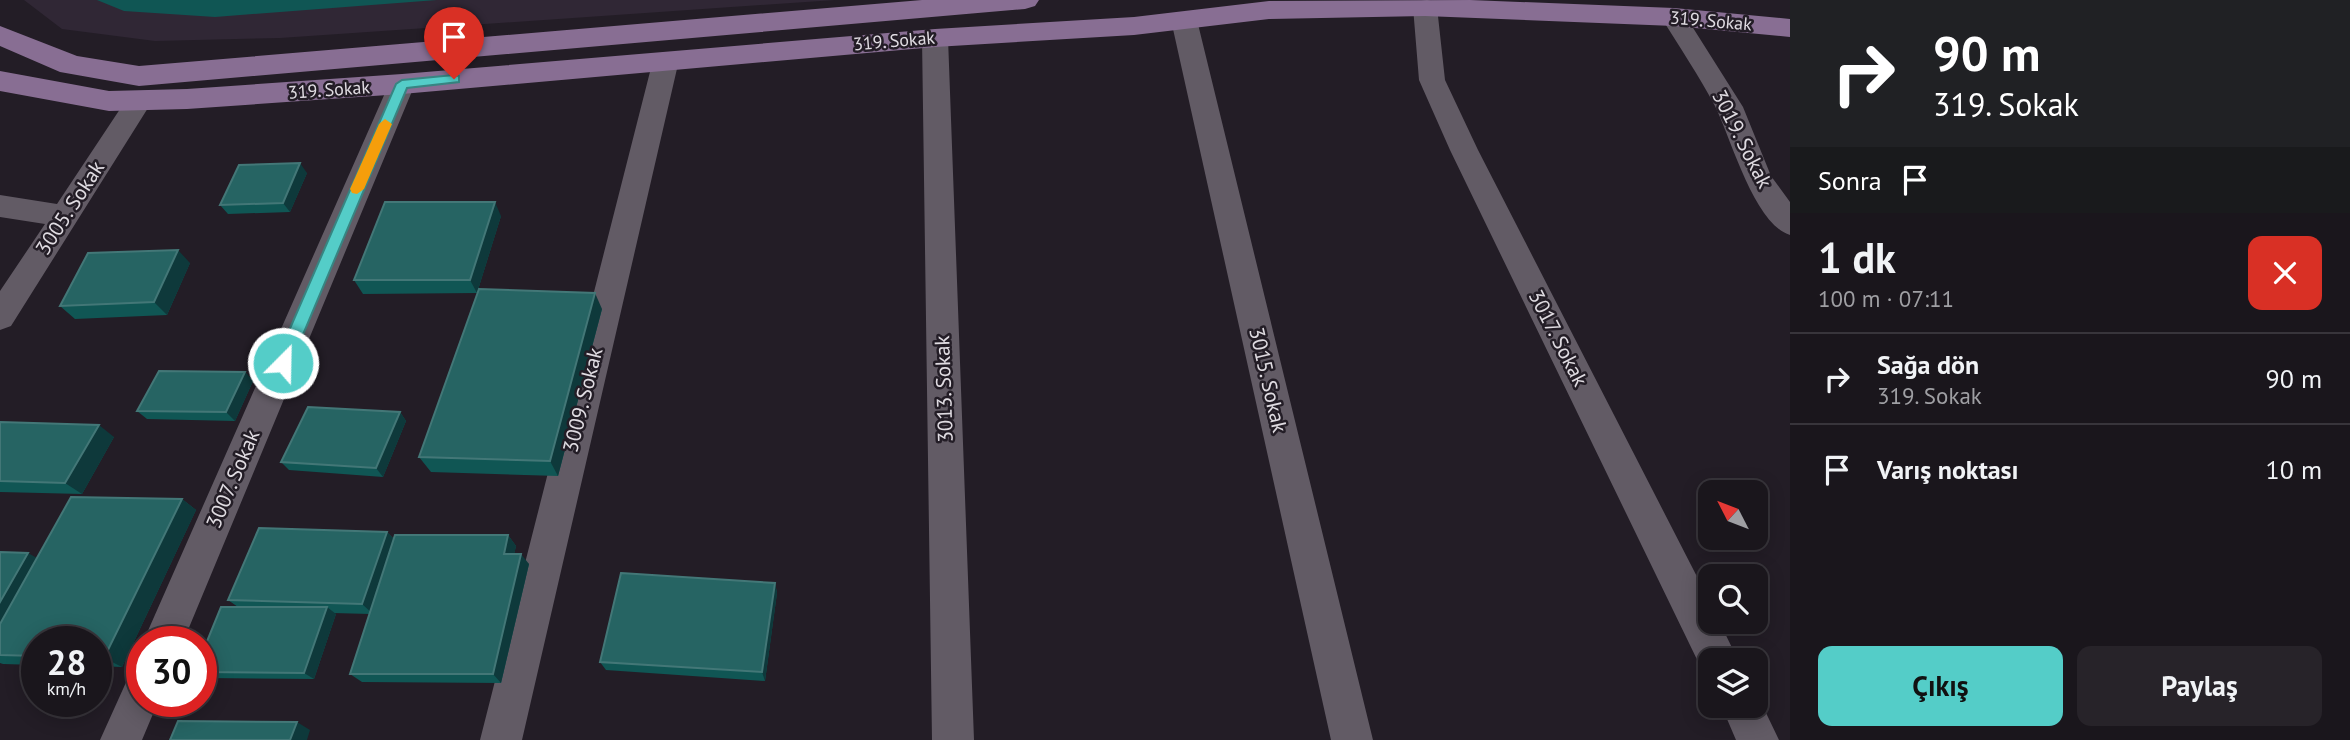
<!DOCTYPE html>
<html lang="tr">
<head>
<meta charset="utf-8">
<style>
	body { margin:0; font-family:"PT Sans",sans-serif; background:#272329; color:#f1f3f6; height:100vh; display:flex; flex-direction:column; font-size:26px; white-space:nowrap }
	* { box-sizing:border-box; margin:0 }
	p { font-size:23px; color:#9f9fa3 }
	.icon { flex:none; width:38px; height:38px; fill:none; stroke:currentColor; stroke-width:2; stroke-linecap:round; stroke-linejoin:round }
	.map { position:relative; flex:1; overflow:hidden }
	.panel { display:flex; flex-direction:column; background:#1a161c; width:560px }
	.panel>* { flex:none }
	.hud { background:#202124; color:#fff; overflow:hidden }
	.needle { width:46px; rotate:312deg }
	.tools { position:absolute; left:1698px; top:480px; display:grid; gap:14px }
	.tools a { display:grid; place-items:center; width:70px; height:70px; border-radius:14px; background:#1a161c; box-shadow:0 4px 18px #0003,0 0 0 2px #38353b; font-size:35px }
	.speed { position:absolute; left:21px; top:626px; display:flex; gap:14px; font-size:35px; font-weight:700; text-align:center }
	.speed>* { display:grid; place-content:center; width:91px; height:91px; border-radius:50%; background:#1a161c; box-shadow:0 4px 18px #0003,0 0 0 2px #38353b; line-height:1 }
	.speed small { font-size:18px; font-weight:400 }
	.speed .limit { border:10px solid #d22; background:#fff; color:#111 }
	.pin { position:absolute; display:grid; place-items:center; width:60px; height:60px; color:#fff; margin:-72px -30px; border-radius:50% 50% 50% 0; rotate:-45deg; box-shadow:0 0 7px #0007 }
	.pin .icon { rotate:45deg }
	.me { position:absolute; width:77px; margin:-38px; rotate:23deg; stroke-linejoin:round; filter:drop-shadow(0 0 5px #0008) }
	.turn { display:flex; align-items:center; gap:24px; height:147px; padding:0 28px; font-size:32px }
	.turn .icon { width:91px; height:91px; stroke-width:2.5 }
	.turn b { display:block; font-size:49px; line-height:60px }
	.then { display:flex; align-items:center; height:66px; padding:0 28px; background:#0003; gap:14px; font-size:26px }
	.round { display:grid; place-items:center; flex:none; width:74px; height:74px; border-radius:14px; background:#272329 }
	.headline { display:flex; align-items:center; justify-content:space-between; height:119px; padding:0 28px }
	h1 { font-size:42px; font-weight:800; line-height:52px }
	.cta { display:flex; gap:14px; margin-top:auto; padding:14px 28px }
	.cta a { flex:1; height:80px; border-radius:14px; background:#54cdc8; color:#111; font-size:28px; font-weight:800; line-height:80px; text-align:center }
	.cta a+a { background:#272329; color:#f1f3f6 }
	ul { padding:0; list-style:none }
	li { display:flex; align-items:center; gap:21px; height:91px; padding:0 28px; border-top:2px solid #38353b }
	li div { flex:1 }
	li b { display:block; font-size:26px }
	li em { font-style:normal }
	main { display:flex; flex:1; min-height:0 }
	.map>svg:first-child { display:block }
</style>
</head>
<body>
<main>
<div class="map">
<svg width="1790" height="740" viewBox="0 0 1790 740">
	<rect width="100%" height="100%" fill="#231d26"/>
	<path fill="#302735" d="M24 0H835L280 38 155 41 62 29Z"/>
	<g fill="none" stroke-linecap="round" stroke-linejoin="round">
		<path fill="#625b65" fill-rule="evenodd" d="M1427 0 1434 2 1437 7 1445 80 1478 150 1710 602V621H1719L1738 660H1710V676L1704 674 1450 150 1419 80 1413 7 1416 2Z
			M1674 9 1683 12 1743 107 1771 176 1790 202V235C1754 224 1731 138 1715 106 1699 76 1679 46 1661 17L1665 12Z
			M1184 12 1193 15 1197 20 1373 740H1331L1171 20 1175 15Z
			M935 30 944 32 948 38 974 740H932L922 38 926 32Z
			M666 52 675 54 679 60 522 740H480L653 60 657 54Z
			M402 75 411 78 415 84 183 642H143L389 84 393 78Z
			M140 91 150 94 153 100 11 326 0 330V291L45 224 0 217V195L57 204 130 94Z
			M142 672V702H158L142 740H100L128 678Z
			M1755 690 1779 740H1736L1721 705H1755Z"/>
		<path fill="#886e93" fill-rule="evenodd" d="M922 0H1039L1035 6 1025 9 139 86 60 72 0 46V26L77 56 139 66Z
			M1470 0 1674 8 1790 19V37L1674 26 1425 16 1269 19 1134 35 935 47 402 94 187 109 109 111 0 91V71L109 91 187 89 402 74 935 29 1134 17 1269 1Z"/>
	</g>
	<path fill="#105654" d="M97 0H437L215 17 124 11Z
		M307 173 290 212 228 214 220 205Z
		M501 216 477 293 363 294 354 280Z
		M190 263 167 315 75 319 60 306Z
		M602 309 558 476 431 472 419 457Z
		M245 372 253 381 235 421 147 419 137 411Z
		M400 412 406 421 383 477 289 470 281 462Z
		M0 422 114 437 82 494 0 492Z
		M182 499 196 510 122 667 96 666V642H37V665L3 664 0 663V552L37 558Z
		M387 532 394 539 508 535 516 546 514 554 529 564 501 683 362 682 350 674 370 614 333 613 336 614 314 679 206 678 201 675V672L238 607 228 600Z
		M775 583 777 593 765 681 606 670 600 662Z"/>
	<path fill="#0e393b" d="M300 163 307 173 290 212 283 203Z
		M495 202 501 216 477 293 470 280Z
		M178 250 190 263 167 315 154 302Z
		M595 293 602 309 558 476 550 461Z
		M245 372 253 381 235 421 226 412Z
		M400 412 406 421 383 477 376 468Z
		M99 425 114 437 82 494 65 483Z
		M182 499 196 510 122 667 104 658Z
		M387 532 397 543 373 614 362 604Z
		M508 535 516 546 512 564 504 554Z
		M28 553 46 563 0 646V602Z
		M521 554 529 564 501 683 493 674Z
		M775 583 777 593 765 681 762 672Z
		M327 607 336 614 314 679 304 673Z
		M297 722 310 730 307 740H290Z"/>
	<path fill="#266463" stroke="#437777" stroke-width="2" d="M300 163 283 203 220 205 239 165Z
		M385 202H495L470 280H354Z
		M178 250 154 302 60 306 88 253Z
		M479 289 595 293 550 461 419 457Z
		M159 371 245 372 226 412 137 411Z
		M308 407 400 412 376 468 281 462Z
		M0 422 99 425 65 483 0 481Z
		M71 497 182 499 104 658H96V642H37V656L0 655V624Z
		M259 528 387 532 362 604 228 600Z
		M395 535H508L504 554H521L493 674H350Z
		M0 552 28 553 0 602Z
		M621 573 775 583 762 672 600 662Z
		M221 607H327L304 673 201 672V656Z
		M178 721 297 722 290 740H170Z"/>
	<path fill="#54cdc8" stroke="#378582" stroke-width="2" d="M454 75 459 76V82L407 88 291 363 283 370 277 368 275 363 396 84 402 80Z"/>
	<path fill="#f59e0b" d="M385 119 392 124 364 189 357 194 352 193 350 189 379 124Z"/>
	<g text-anchor="middle" stroke-width="5" stroke-linejoin="round" paint-order="stroke">
		<g font-size="18" fill="#e0dce2" stroke="#231d26">
			<text transform="translate(1711 21) rotate(5)" y="6">319. Sokak</text>
			<text transform="translate(894 41) rotate(-5)" y="6">319. Sokak</text>
			<text transform="translate(329 90) rotate(-4)" y="6">319. Sokak</text>
		</g>
		<g font-size="21" fill="#e0dce2" stroke="#231d26">
			<text transform="translate(1742 139) rotate(63)" y="7">3019. Sokak</text>
			<text transform="translate(70 208) rotate(-57)" y="7">3005. Sokak</text>
			<text transform="translate(1558 338) rotate(63)" y="7">3017. Sokak</text>
			<text transform="translate(1268 380) rotate(77)" y="7">3015. Sokak</text>
			<text transform="translate(944 389) rotate(-92)" y="7">3013. Sokak</text>
			<text transform="translate(583 400) rotate(-76)" y="7">3009. Sokak</text>
			<text transform="translate(233 479) rotate(-67)" y="7">3007. Sokak</text>
		</g>
	</g>
</svg>
<div class="tools">
<a><svg class="needle" viewBox="-14 -14 28 28"><path d="M0-13l5 13h-10z" fill="#e53935"/><path d="M0 13l5-13h-10z" fill="#9f9fa3"/></svg></a>
<a><svg class="icon" aria-label="search" viewBox="0 0 24 24"><circle cx="10" cy="10" r="6"/><path d="M15 15l6 6"/></svg></a>
<a><svg class="icon" aria-label="layers" viewBox="0 0 24 24"><path d="M12 4l9 5-9 5-9-5zM3 14l9 5 9-5"/></svg></a>
</div>
<div class="speed"><div>28<small>km/h</small></div><div class="limit">30</div></div>
<div class="pin" style="left:454px;top:79px;background:#d93025"><svg class="icon" aria-label="arrive" viewBox="0 0 24 24"><path d="M6 21V4h12l-3 4 3 4H6"/></svg></div>
<svg class="me" style="left:283px;top:363px" viewBox="-20 -20 40 40"><circle r="17" fill="#54cdc8" stroke="#fff" stroke-width="3"/><path d="M0-11L8 9 0 5-8 9z" fill="#fff"/></svg>
</div>
<section class="panel">
<div class="hud">
<div class="turn"><svg class="icon" aria-label="right" viewBox="0 0 24 24"><path d="M7 20v-9h11M14 6l5 5-5 5"/></svg><div><b>90 m</b>319. Sokak</div></div>
<div class="then">Sonra<svg class="icon" aria-label="arrive" viewBox="0 0 24 24"><path d="M6 21V4h12l-3 4 3 4H6"/></svg></div>
</div>
<div class="headline"><div><h1>1 dk</h1><p>100 m · 07:11</p></div><a class="round" style="background:#d93025;color:#fff"><svg class="icon" aria-label="close" viewBox="0 0 24 24"><path d="M6 6l12 12M18 6L6 18"/></svg></a></div>
<ul>
<li><svg class="icon" aria-label="right" viewBox="0 0 24 24"><path d="M7 20v-9h11M14 6l5 5-5 5"/></svg><div><b>Sağa dön</b><p>319. Sokak</p></div><em>90 m</em></li>
<li><svg class="icon" aria-label="arrive" viewBox="0 0 24 24"><path d="M6 21V4h12l-3 4 3 4H6"/></svg><div><b>Varış noktası</b></div><em>10 m</em></li>
</ul>
<div class="cta"><a>Çıkış</a><a>Paylaş</a></div>
</section>
</main>
</body>
</html>
